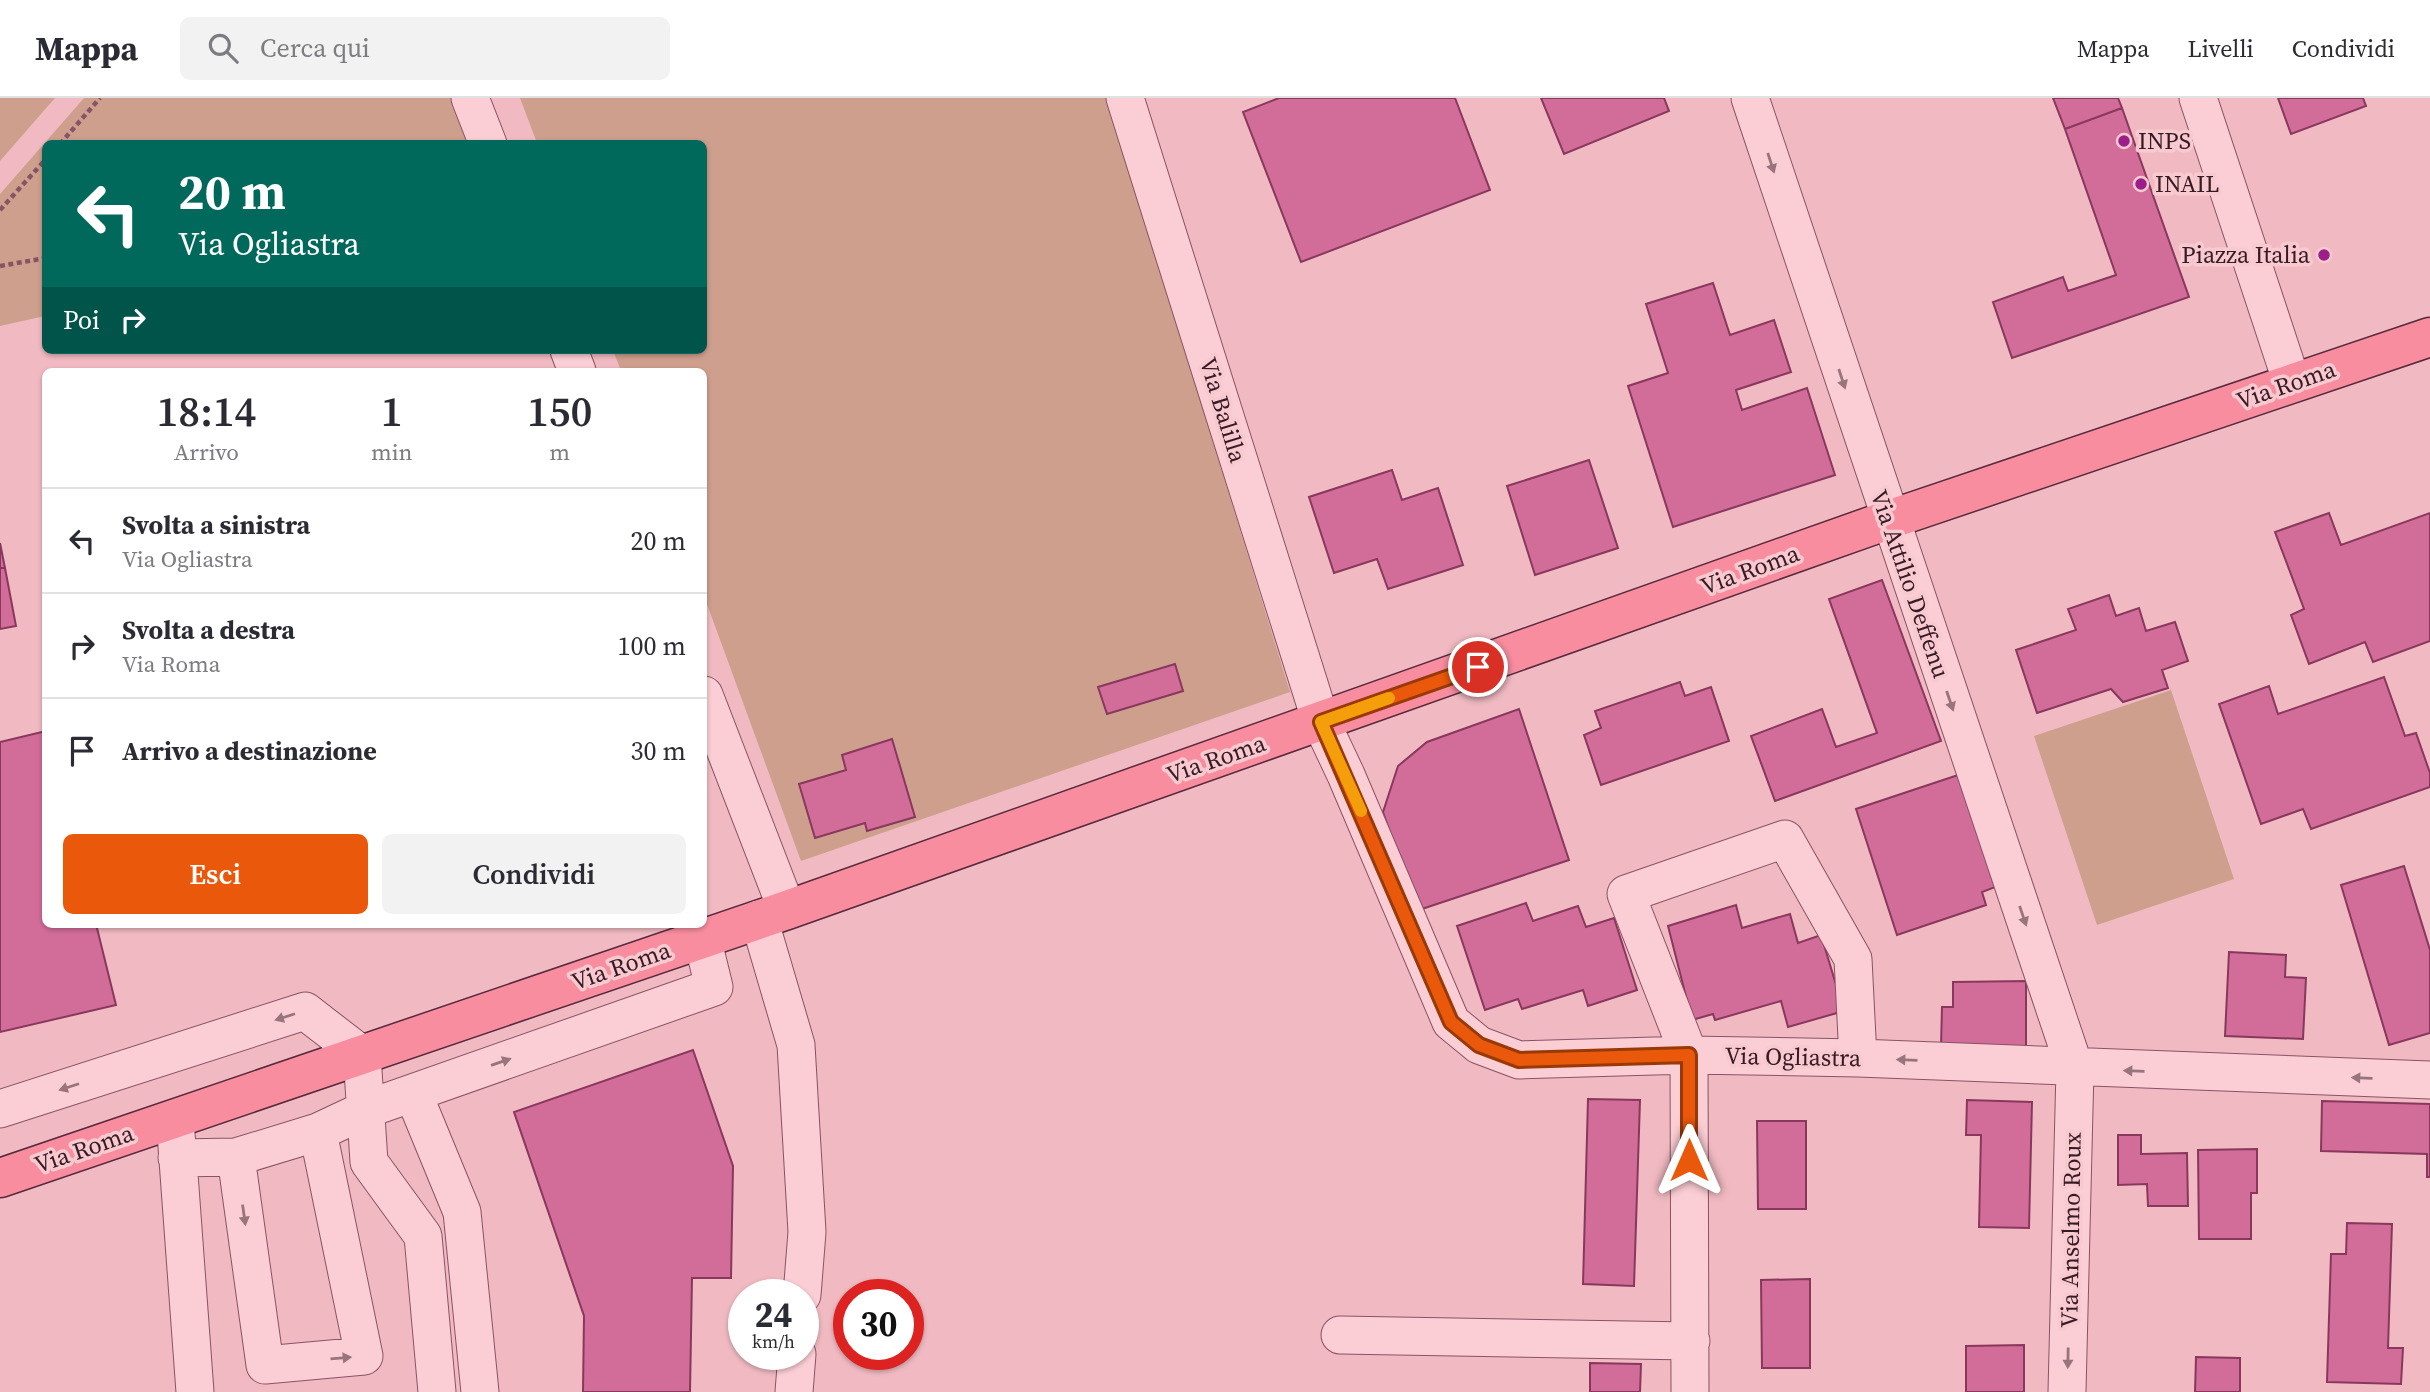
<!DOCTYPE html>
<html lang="it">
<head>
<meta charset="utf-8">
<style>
	body { margin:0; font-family:"Source Serif 4",serif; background:#f2f2f3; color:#2b2b33; height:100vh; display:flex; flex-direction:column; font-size:26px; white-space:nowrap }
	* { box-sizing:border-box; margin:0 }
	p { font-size:23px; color:#7c7c81 }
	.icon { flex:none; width:38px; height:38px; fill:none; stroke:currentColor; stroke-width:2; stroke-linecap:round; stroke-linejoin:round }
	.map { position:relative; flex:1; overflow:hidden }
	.details { position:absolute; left:42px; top:270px; width:665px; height:560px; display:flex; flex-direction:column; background:#fff; border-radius:10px; box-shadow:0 2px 5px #0004 }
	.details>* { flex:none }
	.guide { position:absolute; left:42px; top:42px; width:665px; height:214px; border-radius:10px; box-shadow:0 2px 5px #0004; background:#00695c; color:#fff; overflow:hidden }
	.speed { position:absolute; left:728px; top:1181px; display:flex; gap:14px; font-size:35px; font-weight:700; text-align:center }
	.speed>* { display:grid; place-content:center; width:91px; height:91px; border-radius:50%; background:#fff; box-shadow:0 2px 5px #0004; line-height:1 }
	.speed small { font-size:18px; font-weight:400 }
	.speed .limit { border:10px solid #d22; background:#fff; color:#111 }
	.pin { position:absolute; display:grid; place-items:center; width:60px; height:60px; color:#fff; margin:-30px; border:4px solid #fff; border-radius:50%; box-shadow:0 2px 7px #0007 }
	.me { position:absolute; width:77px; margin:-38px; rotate:0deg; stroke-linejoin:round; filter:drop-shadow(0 0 5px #0008) }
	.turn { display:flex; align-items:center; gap:24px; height:147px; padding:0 21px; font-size:32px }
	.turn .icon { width:91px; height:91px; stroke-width:2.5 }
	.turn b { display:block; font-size:49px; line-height:60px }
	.then { display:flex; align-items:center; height:66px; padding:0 21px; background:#0003; gap:14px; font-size:26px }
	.eta { display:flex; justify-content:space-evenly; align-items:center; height:119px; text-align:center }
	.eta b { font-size:42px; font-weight:600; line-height:49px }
	.action { display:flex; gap:14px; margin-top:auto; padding:14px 21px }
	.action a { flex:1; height:80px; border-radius:10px; background:#ea580c; color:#fff; font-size:28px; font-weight:600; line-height:80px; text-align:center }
	.action a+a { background:#f2f2f3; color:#2b2b33 }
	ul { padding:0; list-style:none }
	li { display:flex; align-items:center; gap:21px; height:105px; padding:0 21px; border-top:2px solid #e1e1e2 }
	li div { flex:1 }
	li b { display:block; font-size:26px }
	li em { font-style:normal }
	header { display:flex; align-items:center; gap:42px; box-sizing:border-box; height:98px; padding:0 35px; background:#fff; border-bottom:2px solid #e1e1e2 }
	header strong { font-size:33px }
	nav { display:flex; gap:38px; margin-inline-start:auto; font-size:24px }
	.search { width:490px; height:63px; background:#f2f2f3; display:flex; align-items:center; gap:18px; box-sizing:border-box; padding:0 24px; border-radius:10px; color:#7c7c81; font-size:26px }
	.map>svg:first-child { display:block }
</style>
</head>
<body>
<header>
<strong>Mappa</strong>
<div class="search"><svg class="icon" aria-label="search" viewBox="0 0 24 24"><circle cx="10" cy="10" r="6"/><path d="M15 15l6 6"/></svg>Cerca qui</div>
<nav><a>Mappa</a><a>Livelli</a><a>Condividi</a></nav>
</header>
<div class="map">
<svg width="2430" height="1294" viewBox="0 0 2430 1294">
	<rect width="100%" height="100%" fill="#f1bac2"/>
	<path fill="#cf9f8e" d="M0 0H55L0 63Z
		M84 0H454L473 45 46 46 45 218 0 228V96Z
		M520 0H1107L1290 594 801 763 704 498V273H621L613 252H704V46L537 45Z
		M2171 592 2234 781 2097 827 2034 638Z"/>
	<path fill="#d26d99" stroke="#89385d" stroke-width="2" d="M1279 0H1455L1490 92 1301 164 1243 14Z
		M1541 0H1664L1669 13 1564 56Z
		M2053 0H2118L2122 10 2065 31Z
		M2278 0H2363L2366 8 2291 36Z
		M2122 10 2189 199 2012 260 1993 204 2063 179 2068 193 2116 177 2065 31Z
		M1713 185 1730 237 1774 222 1791 274 1736 292 1742 312 1807 290 1835 377 1673 429 1628 288 1668 275 1646 206Z
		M1589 362 1618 450 1535 477 1507 388Z
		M1392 372 1402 402 1438 390 1463 467 1388 491 1377 461 1334 475 1309 399Z
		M2329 415 2341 447 2430 415V543L2373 564 2365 544 2309 566 2291 517 2304 511 2275 434Z
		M0 445 5 470H0Z
		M0 470H5L16 528 0 531Z
		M1882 482 1941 643 1775 703 1751 638 1822 611 1836 649 1877 635 1829 501Z
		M2109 497 2116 518 2139 510 2146 533 2175 524 2188 563 2162 572 2168 590 2123 604 2111 591 2037 615 2016 552 2076 532 2068 511Z
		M1175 566 1183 593 1107 616 1098 589Z
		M2384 579 2405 638 2416 635 2430 675V689L2311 731 2303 711 2261 726 2219 606 2269 588 2278 616Z
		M1680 584 1685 598 1711 589 1729 643 1601 687 1584 637 1601 630 1595 613Z
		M1519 611 1569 762 1416 813 1383 714 1398 668 1427 644Z
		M46 633V826H96L116 907 0 934V644Z
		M892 641 915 719 867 733 865 725 815 740 799 686 846 672 842 657Z
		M1961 676 1998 788 1982 794 1986 807 1897 837 1856 711Z
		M2404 768 2430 852V935L2389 947 2341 787Z
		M1526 805 1533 823 1578 808 1586 829 1614 820 1637 892 1588 908 1583 892 1522 911 1518 901 1485 912 1457 828Z
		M1736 807 1742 830 1790 816 1798 845 1821 837 1844 913 1788 929 1781 903 1715 922 1713 916 1692 922 1668 828Z
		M2229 854 2286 857 2285 879 2306 880 2303 941 2225 938Z
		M2026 883V950L1941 948 1942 909H1953V884Z
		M693 952 733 1068 731 1180H692L690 1294H583L584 1218 514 1014Z
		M1588 1001 1640 1002 1634 1188 1583 1186Z
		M1967 1002 2032 1004 2029 1130 1979 1129 1981 1037H1966Z
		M2322 1003 2430 1006V1079H2427V1056L2321 1053Z
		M1757 1023H1806V1111H1758Z
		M2118 1037H2141V1056L2187 1055 2188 1108H2148L2147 1086 2118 1087Z
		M2257 1051V1095H2251V1141H2199L2198 1052Z
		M2347 1125 2392 1126 2388 1250H2403L2401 1286 2327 1284 2331 1156H2346Z
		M1810 1181V1270H1762L1761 1182Z
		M2024 1247V1294H1966V1248Z
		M2196 1259 2240 1260V1294H2195Z
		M1590 1265 1641 1266 1640 1294H1590Z"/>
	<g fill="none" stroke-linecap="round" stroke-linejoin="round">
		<defs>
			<path id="minor" d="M470 0 488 46
				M1125 0 1321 624 1346 677 1451 924 1479 947 1519 962 1689 957 1858 960 2430 982
				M1750 0 2075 971 2067 1294
				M2198 0 2292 285
				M569 252 577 273
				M704 597 787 812
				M759 821 796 947 807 1134 802 1197
				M413 995 462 1114 480 1294
				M0 1011 305 913 362 957 369 1064 423 1138 437 1294
				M176 1035 195 1294
				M236 1059 318 1034
				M177 1060 236 1059 265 1267 364 1258 318 1034 367 1011 714 889 702 840
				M1340 1237 1691 1243
				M794 1294 797 1256
				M1690 1294 1689 957 1626 796 1785 741 1853 861 1858 960"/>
			<path id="major" d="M0 1080 787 812 1888 422 2430 239"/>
		</defs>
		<use href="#minor" stroke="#885364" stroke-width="39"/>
		<use href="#major" stroke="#55293a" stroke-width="41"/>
		<path stroke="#885364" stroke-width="4.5" stroke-dasharray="5 3.5" stroke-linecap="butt" d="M60 46 100 0
			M0 112 46 61
			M0 168 46 160"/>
		<use href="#minor" stroke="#fbcdd4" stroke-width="37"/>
		<use href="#major" stroke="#f88d9f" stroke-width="38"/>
	</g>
	<defs><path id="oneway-solid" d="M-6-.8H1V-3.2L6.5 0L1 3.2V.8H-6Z" transform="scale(1.75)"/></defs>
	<g fill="#98747c">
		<use href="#oneway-solid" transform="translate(1771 65) rotate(72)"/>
		<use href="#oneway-solid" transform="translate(1842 281) rotate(72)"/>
		<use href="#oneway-solid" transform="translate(1950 603) rotate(71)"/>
		<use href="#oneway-solid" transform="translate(2023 818) rotate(71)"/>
		<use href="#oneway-solid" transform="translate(285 919) rotate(162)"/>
		<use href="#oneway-solid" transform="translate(1907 962) rotate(-178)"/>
		<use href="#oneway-solid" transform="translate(501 964) rotate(-19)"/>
		<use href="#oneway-solid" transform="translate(2134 973) rotate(-178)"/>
		<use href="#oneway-solid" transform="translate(2362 980) rotate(-178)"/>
		<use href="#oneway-solid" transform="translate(69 989) rotate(162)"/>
		<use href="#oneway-solid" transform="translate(244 1117) rotate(82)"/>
		<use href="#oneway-solid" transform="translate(341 1260) rotate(-5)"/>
		<use href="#oneway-solid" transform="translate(2068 1260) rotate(91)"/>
	</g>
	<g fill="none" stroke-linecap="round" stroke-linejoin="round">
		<defs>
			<path id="route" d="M1478 569 1321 624 1451 924 1479 947 1519 962 1689 957V1062"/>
		</defs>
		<use href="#route" stroke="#983908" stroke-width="18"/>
		<use href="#route" stroke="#ea580c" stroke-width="12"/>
		<path stroke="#f59e0b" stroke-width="12" d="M1361 713 1321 624 1389 600"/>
	</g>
	<g fill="#9b1f8a" stroke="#f8cad0" stroke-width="2.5">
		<circle cx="2124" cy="43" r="7"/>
		<circle cx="2141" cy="86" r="7"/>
		<circle cx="2324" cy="157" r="7"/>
	</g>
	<g text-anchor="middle" stroke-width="7" stroke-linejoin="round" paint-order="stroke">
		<g font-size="24" fill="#361a24" stroke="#f8cad0" text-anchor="start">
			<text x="2138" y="51">INPS</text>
			<text x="2155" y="94">INAIL</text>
			<text x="2310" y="165" text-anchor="end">Piazza Italia</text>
		</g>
		<g font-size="24" fill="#361a24" stroke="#f8cad0">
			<text transform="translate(2286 287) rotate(-19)" y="8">Via Roma</text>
			<text transform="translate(1223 312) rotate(73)" y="8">Via Balilla</text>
			<text transform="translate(1750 472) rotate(-20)" y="8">Via Roma</text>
			<text transform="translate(1910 486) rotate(71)" y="8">Via Attilio Deffenu</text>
			<text transform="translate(1216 661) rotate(-19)" y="8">Via Roma</text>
			<text transform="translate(621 868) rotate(-19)" y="8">Via Roma</text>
			<text transform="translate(1793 959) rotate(1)" y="8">Via Ogliastra</text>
			<text transform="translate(84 1051) rotate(-19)" y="8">Via Roma</text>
			<text transform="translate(2071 1132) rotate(-89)" y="8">Via Anselmo Roux</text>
		</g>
	</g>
</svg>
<div class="speed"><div>24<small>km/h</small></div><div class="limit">30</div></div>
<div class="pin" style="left:1478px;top:569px;background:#d93025"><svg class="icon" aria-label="arrive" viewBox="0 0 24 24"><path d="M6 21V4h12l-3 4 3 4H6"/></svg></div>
<svg class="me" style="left:1689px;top:1062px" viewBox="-20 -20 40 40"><path d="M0-17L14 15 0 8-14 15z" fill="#ea580c" stroke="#fff" stroke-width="4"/></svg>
<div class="guide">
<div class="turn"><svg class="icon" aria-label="left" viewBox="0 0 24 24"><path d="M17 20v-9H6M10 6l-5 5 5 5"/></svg><div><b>20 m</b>Via Ogliastra</div></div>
<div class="then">Poi<svg class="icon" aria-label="right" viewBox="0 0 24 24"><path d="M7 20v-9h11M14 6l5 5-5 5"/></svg></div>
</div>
<section class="details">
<div class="eta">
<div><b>18:14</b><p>Arrivo</p></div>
<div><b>1</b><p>min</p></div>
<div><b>150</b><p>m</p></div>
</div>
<ul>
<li><svg class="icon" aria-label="left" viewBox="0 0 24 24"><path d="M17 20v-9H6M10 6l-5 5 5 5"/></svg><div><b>Svolta a sinistra</b><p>Via Ogliastra</p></div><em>20 m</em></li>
<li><svg class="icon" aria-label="right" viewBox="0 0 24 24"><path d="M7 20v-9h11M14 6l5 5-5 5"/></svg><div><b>Svolta a destra</b><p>Via Roma</p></div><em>100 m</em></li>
<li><svg class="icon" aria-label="arrive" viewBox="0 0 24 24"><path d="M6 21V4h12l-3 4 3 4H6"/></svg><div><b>Arrivo a destinazione</b></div><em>30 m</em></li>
</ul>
<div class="action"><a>Esci</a><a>Condividi</a></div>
</section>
</div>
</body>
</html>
